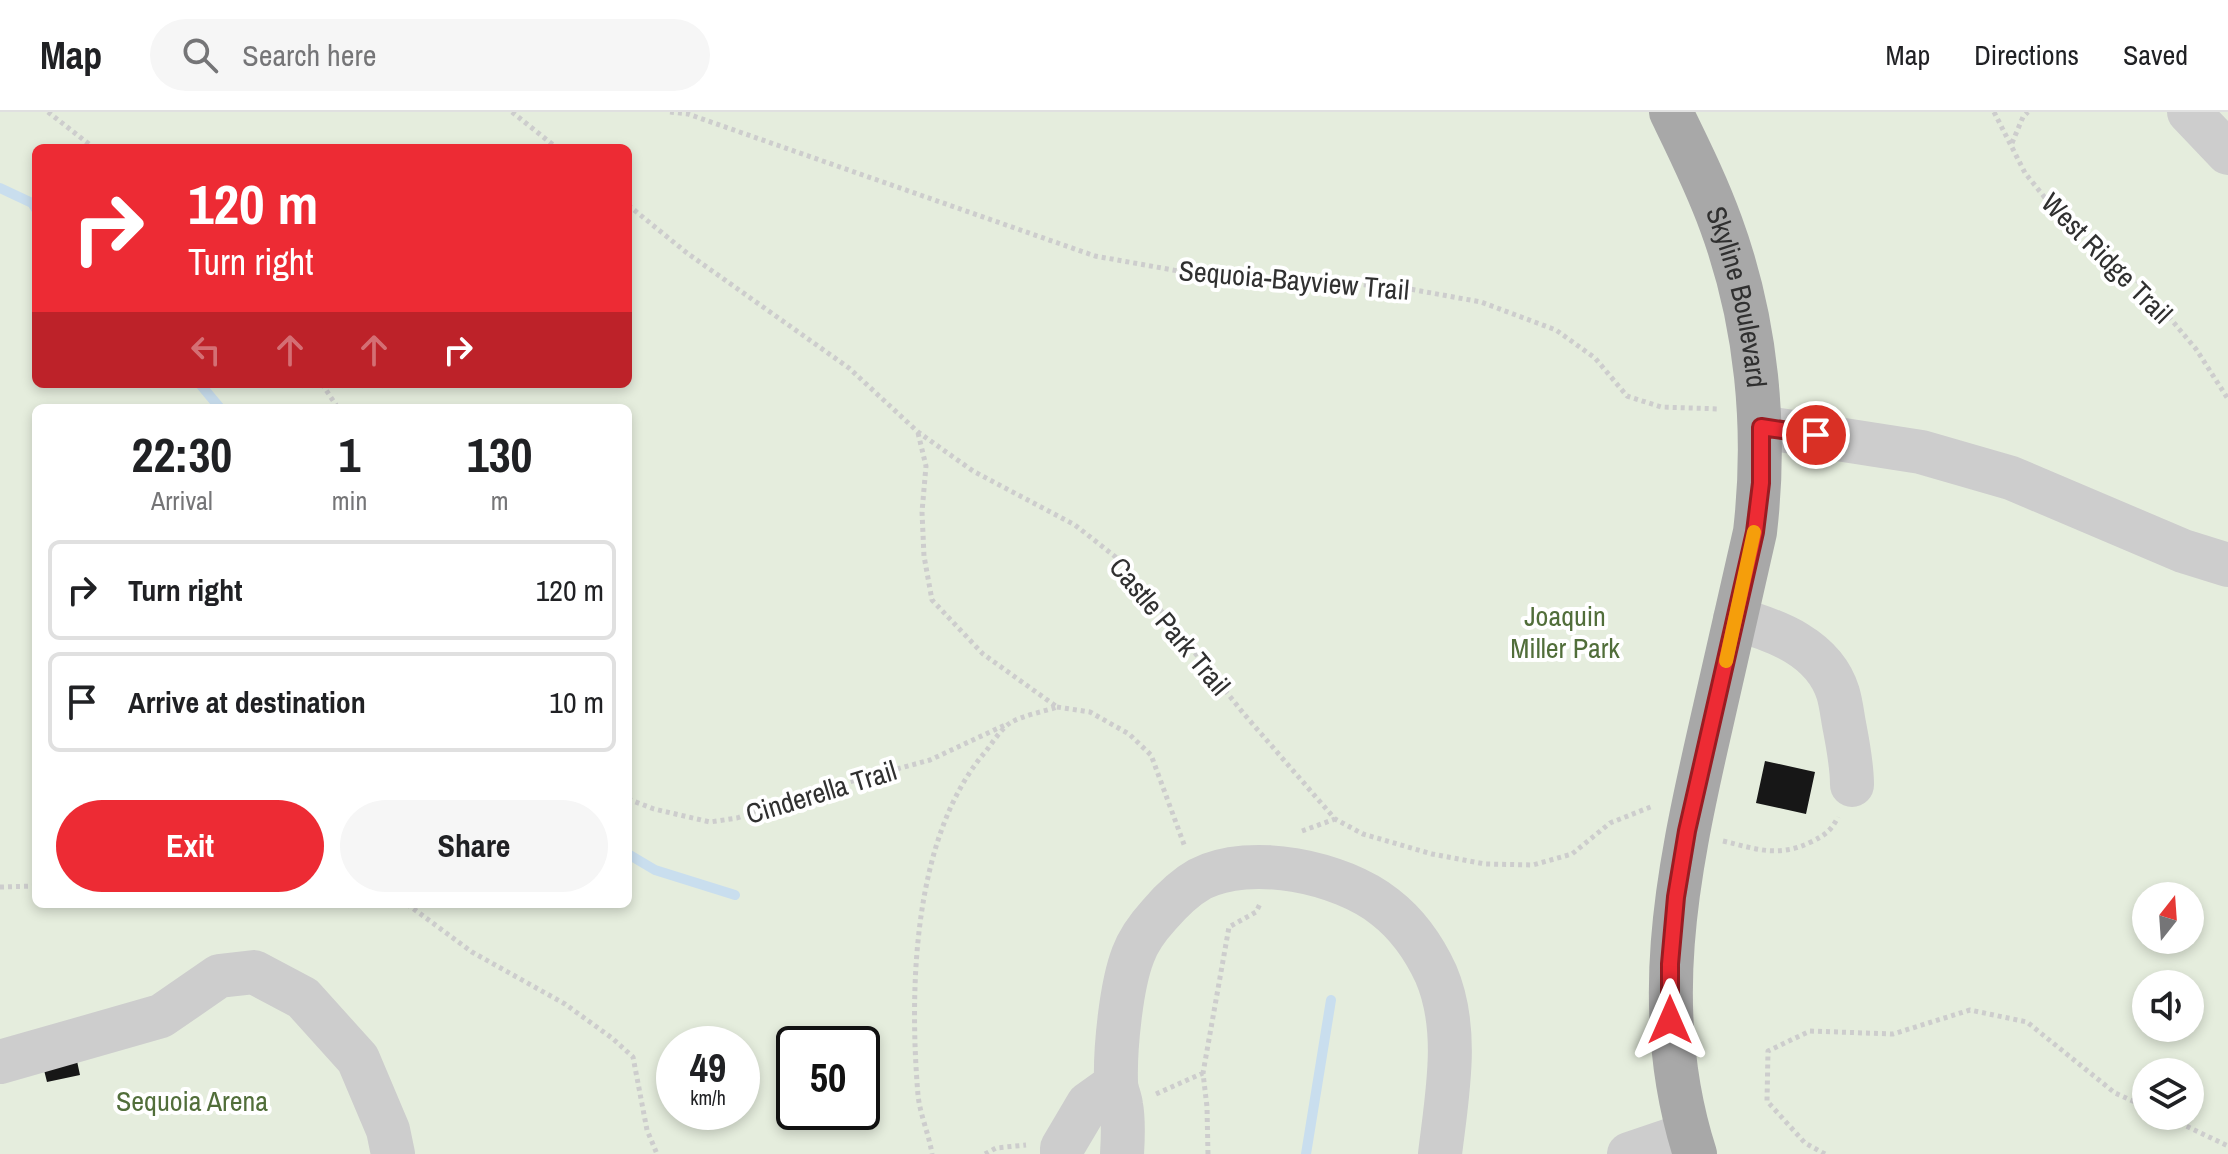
<!DOCTYPE html>
<html lang="en">
<head>
<meta charset="utf-8">
<style>
	body { margin:0; font-family:"Archivo Narrow",sans-serif; background:#f6f6f6; color:#202124; height:100vh; display:flex; flex-direction:column; font-size:30px; white-space:nowrap }
	* { box-sizing:border-box; margin:0 }
	p { font-size:26px; color:#757577 }
	.icon { flex:none; width:44px; height:44px; fill:none; stroke:currentColor; stroke-width:2; stroke-linecap:round; stroke-linejoin:round }
	.map { position:relative; flex:1; overflow:hidden }
	.sheet { position:absolute; left:32px; top:292px; width:600px; height:504px; display:flex; flex-direction:column; background:#fff; border-radius:12px; box-shadow:0 4px 12px #0003 }
	.sheet>* { flex:none }
	.banner { position:absolute; left:32px; top:32px; width:600px; height:244px; border-radius:12px; box-shadow:0 4px 12px #0003; background:#ed2b34; color:#fff; overflow:hidden }
	.needle { width:52px; rotate:17deg }
	.controls { position:absolute; left:2132px; top:770px; display:grid; gap:16px }
	.controls a { display:grid; place-items:center; width:72px; height:72px; border-radius:50%; background:#fff; box-shadow:0 4px 12px #0003; font-size:40px }
	.speed { position:absolute; left:656px; top:914px; display:flex; gap:16px; font-size:40px; font-weight:700; text-align:center }
	.speed>* { display:grid; place-content:center; width:104px; height:104px; border-radius:50%; background:#fff; box-shadow:0 4px 12px #0003; line-height:1 }
	.speed small { font-size:20px; font-weight:400 }
	.speed .limit { border:4px solid #111; border-radius:12px; background:#fff; color:#111 }
	.pin { position:absolute; display:grid; place-items:center; width:68px; height:68px; color:#fff; margin:-34px; border:4px solid #fff; border-radius:50%; box-shadow:0 2px 8px #0007 }
	.me { position:absolute; width:88px; margin:-44px; rotate:0deg; stroke-linejoin:round; filter:drop-shadow(0 0 6px #0008) }
	.turn { display:flex; align-items:center; gap:28px; height:168px; padding:0 24px; font-size:36px }
	.turn .icon { width:104px; height:104px; stroke-width:2.5 }
	.turn b { display:block; font-size:56px; line-height:68px }
	.lanes { display:flex; align-items:center; height:76px; padding:0 24px; background:#0003; justify-content:center; gap:40px; direction:ltr }
	.lanes .off { opacity:.35 }
	.eta { display:flex; justify-content:space-evenly; align-items:center; height:136px; text-align:center }
	.eta b { font-size:48px; font-weight:700; line-height:56px }
	.button { display:flex; gap:16px; margin-top:auto; padding:16px 24px }
	.button a { flex:1; height:92px; border-radius:48px; background:#ed2b34; color:#fff; font-size:32px; font-weight:700; line-height:92px; text-align:center }
	.button a+a { background:#f6f6f6; color:#202124 }
	ul { padding:0; list-style:none }
	li { display:flex; align-items:center; gap:24px; height:100px; margin:0 16px 12px; padding:0 8px; border:4px solid #e0e0e0; border-radius:12px }
	li div { flex:1 }
	li b { display:block; font-size:30px }
	li em { font-style:normal }
	header { display:flex; align-items:center; gap:48px; box-sizing:border-box; height:112px; padding:0 40px; background:#fff; border-bottom:2px solid #e0e0e0 }
	header strong { font-size:38px }
	nav { display:flex; gap:44px; margin-inline-start:auto; font-size:28px }
	.search { width:560px; height:72px; background:#f6f6f6; display:flex; align-items:center; gap:20px; box-sizing:border-box; padding:0 28px; border-radius:44px; color:#757577; font-size:30px }
	.map>svg:first-child { display:block }
</style>
</head>
<body>
<header>
<strong>Map</strong>
<div class="search"><svg class="icon" aria-label="search" viewBox="0 0 24 24"><circle cx="10" cy="10" r="6"/><path d="M15 15l6 6"/></svg>Search here</div>
<nav><a>Map</a><a>Directions</a><a>Saved</a></nav>
</header>
<div class="map">
<svg width="2228" height="1042" viewBox="0 0 2228 1042">
	<rect width="100%" height="100%" fill="#fff"/>
	<path fill="#e5eddd" fill-rule="evenodd" d="M0 0H2228V1042H0ZM36 36H628V272H36ZM36 296H628V792H36ZM2146 784H2190V828H2146ZM2146 872H2190V916H2146ZM674 932H742V1000H674ZM794 932H862V1000H794ZM2146 960H2190V1004H2146Z"/>
	<g fill="none" stroke-linecap="round" stroke-linejoin="round">
		<path stroke="#c9deee" stroke-width="10" d="M0 76 32 91 36 97
			M200 272 220 296
			M628 742 655 758 735 783
			M1306 1042 1331 888"/>
	</g>
	<path fill="#171717" d="M1765 649 1815 660 1806 702 1756 691Z
		M74 935 80 963 47 970 40 942Z"/>
	<g fill="none" stroke-linecap="round" stroke-linejoin="round">
		<path stroke="#cdcdcd" stroke-width="5" stroke-dasharray="4 4" stroke-linecap="butt" d="M48 0 94 36
			M512 0 557 36
			M670 0 688 2 1095 144 1223 167 1393 174 1481 190 1556 218 1595 246 1627 284 1661 295 1720 297
			M1994 0 2025 61 2046 87 2142 173 2196 237 2228 287
			M2012 31 2023 5 2028 0
			M628 93 687 141 849 256 918 320 973 359 1075 413 1122 450 1244 602 1335 707 1363 722 1432 742 1485 752 1533 753 1572 742 1610 711 1653 694
			M322 272 338 296
			M918 321 926 354 922 400 924 444 932 488 983 542 1057 595C1043 600 1023 603 1010 611 1001 617 993 630 986 639 913 723 909 876 918 983 920 1003 929 1022 932 1042
			M1057 595 1090 600 1129 622 1151 643 1185 735
			M628 687 654 697 710 710 737 706 794 685 930 648 1005 613
			M1302 719 1335 707
			M1723 729C1757 737 1778 746 1811 730 1825 723 1831 719 1838 705
			M0 775 36 774
			M407 792 472 840 565 892 612 926 633 945 647 1018 657 1042
			M1156 982 1203 961
			M2165 1004 2228 1034
			M985 1042 996 1036 1026 1033
			M1208 1042 1207 995 1203 961 1229 815 1256 800 1260 792
			M1825 1042 1805 1031 1767 989 1768 939 1810 919 1893 922 1970 898 2027 910 2115 981 2146 995"/>
		<path stroke="#cdcdcd" stroke-width="44" d="M2189 0 2228 41
			M1761 315 1921 340 2011 366 2183 439 2228 453
			M1735 507C1776 518 1824 536 1838 581 1841 591 1842 601 1844 612 1848 633 1852 652 1852 673
			M0 950 161 904 219 864 254 860 303 886 358 947 388 1018 393 1042
			M1062 1042V1036L1088 992 1116 972
			M1122 1042C1123 1026 1124 1009 1121 993 1120 985 1116 978 1116 970 1115 937 1121 874 1133 843 1138 829 1149 814 1159 803 1171 789 1184 776 1200 767 1251 741 1341 760 1385 795 1407 812 1424 836 1436 862 1460 918 1447 983 1440 1042
			M1629 1042 1688 1022"/>
		<path stroke="#a8a8a8" stroke-width="44" id="s1" d="M1671 0C1689 37 1707 73 1721 112 1757 210 1767 317 1755 420 1740 487 1725 554 1709 622 1677 763 1649 899 1695 1042"/>
	</g>
	<g fill="none" stroke-linecap="round" stroke-linejoin="round">
		<defs>
			<path id="route" d="M1670 908V852L1676 785 1687 719 1755 420 1761 371V315L1816 323"/>
		</defs>
		<use href="#route" stroke="#9a1c22" stroke-width="20"/>
		<use href="#route" stroke="#ed2b34" stroke-width="14"/>
		<path stroke="#f59e0b" stroke-width="14" d="M1726 549 1754 420"/>
	</g>
	<g text-anchor="middle" stroke-width="8" stroke-linejoin="round" paint-order="stroke">
		<g font-size="28" fill="#303030" stroke="#fff">
			<text transform="translate(2107 146) rotate(45)" y="10">West Ridge Trail</text>
			<text transform="translate(1294 168) rotate(5)" y="10">Sequoia-Bayview Trail</text>
			<text dy="10" stroke="none"><textPath href="#s1" startOffset="198">Skyline Boulevard</textPath></text>
			<text transform="translate(1170 514) rotate(50)" y="10">Castle Park Trail</text>
			<text transform="translate(821 680) rotate(-17)" y="10">Cinderella Trail</text>
		</g>
		<g font-size="28" fill="#516e3a" stroke="#fff">
			<text x="1565" y="514">Joaquin<tspan x="1565" dy="32">Miller Park</tspan></text>
			<text x="192" y="999">Sequoia Arena</text>
		</g>
	</g>
</svg>
<div class="controls">
<a><svg class="needle" viewBox="-14 -14 28 28"><path d="M0-13l5 13h-10z" fill="#e53935"/><path d="M0 13l5-13h-10z" fill="#757577"/></svg></a>
<a><svg class="icon" aria-label="sound" viewBox="0 0 24 24"><path d="M4 9h4l5-4v14l-5-4H4zM17 9q2 3 0 6"/></svg></a>
<a><svg class="icon" aria-label="layers" viewBox="0 0 24 24"><path d="M12 4l9 5-9 5-9-5zM3 14l9 5 9-5"/></svg></a>
</div>
<div class="speed"><div>49<small>km/h</small></div><div class="limit">50</div></div>
<div class="pin" style="left:1816px;top:323px;background:#d93025"><svg class="icon" aria-label="arrive" viewBox="0 0 24 24"><path d="M6 21V4h12l-3 4 3 4H6"/></svg></div>
<svg class="me" style="left:1670px;top:908px" viewBox="-20 -20 40 40"><path d="M0-17L14 15 0 8-14 15z" fill="#ed2b34" stroke="#fff" stroke-width="4"/></svg>
<div class="banner">
<div class="turn"><svg class="icon" aria-label="right" viewBox="0 0 24 24"><path d="M7 20v-9h11M14 6l5 5-5 5"/></svg><div><b>120 m</b>Turn right</div></div>
<div class="lanes"><svg class="icon off" aria-label="left" viewBox="0 0 24 24"><path d="M17 20v-9H6M10 6l-5 5 5 5"/></svg><svg class="icon off" aria-label="ahead" viewBox="0 0 24 24"><path d="M12 20V5M6 11l6-6 6 6"/></svg><svg class="icon off" aria-label="ahead" viewBox="0 0 24 24"><path d="M12 20V5M6 11l6-6 6 6"/></svg><svg class="icon" aria-label="right" viewBox="0 0 24 24"><path d="M7 20v-9h11M14 6l5 5-5 5"/></svg></div>
</div>
<section class="sheet">
<div class="eta">
<div><b>22:30</b><p>Arrival</p></div>
<div><b>1</b><p>min</p></div>
<div><b>130</b><p>m</p></div>
</div>
<ul>
<li><svg class="icon" aria-label="right" viewBox="0 0 24 24"><path d="M7 20v-9h11M14 6l5 5-5 5"/></svg><div><b>Turn right</b></div><em>120 m</em></li>
<li><svg class="icon" aria-label="arrive" viewBox="0 0 24 24"><path d="M6 21V4h12l-3 4 3 4H6"/></svg><div><b>Arrive at destination</b></div><em>10 m</em></li>
</ul>
<div class="button"><a>Exit</a><a>Share</a></div>
</section>
</div>
</body>
</html>
